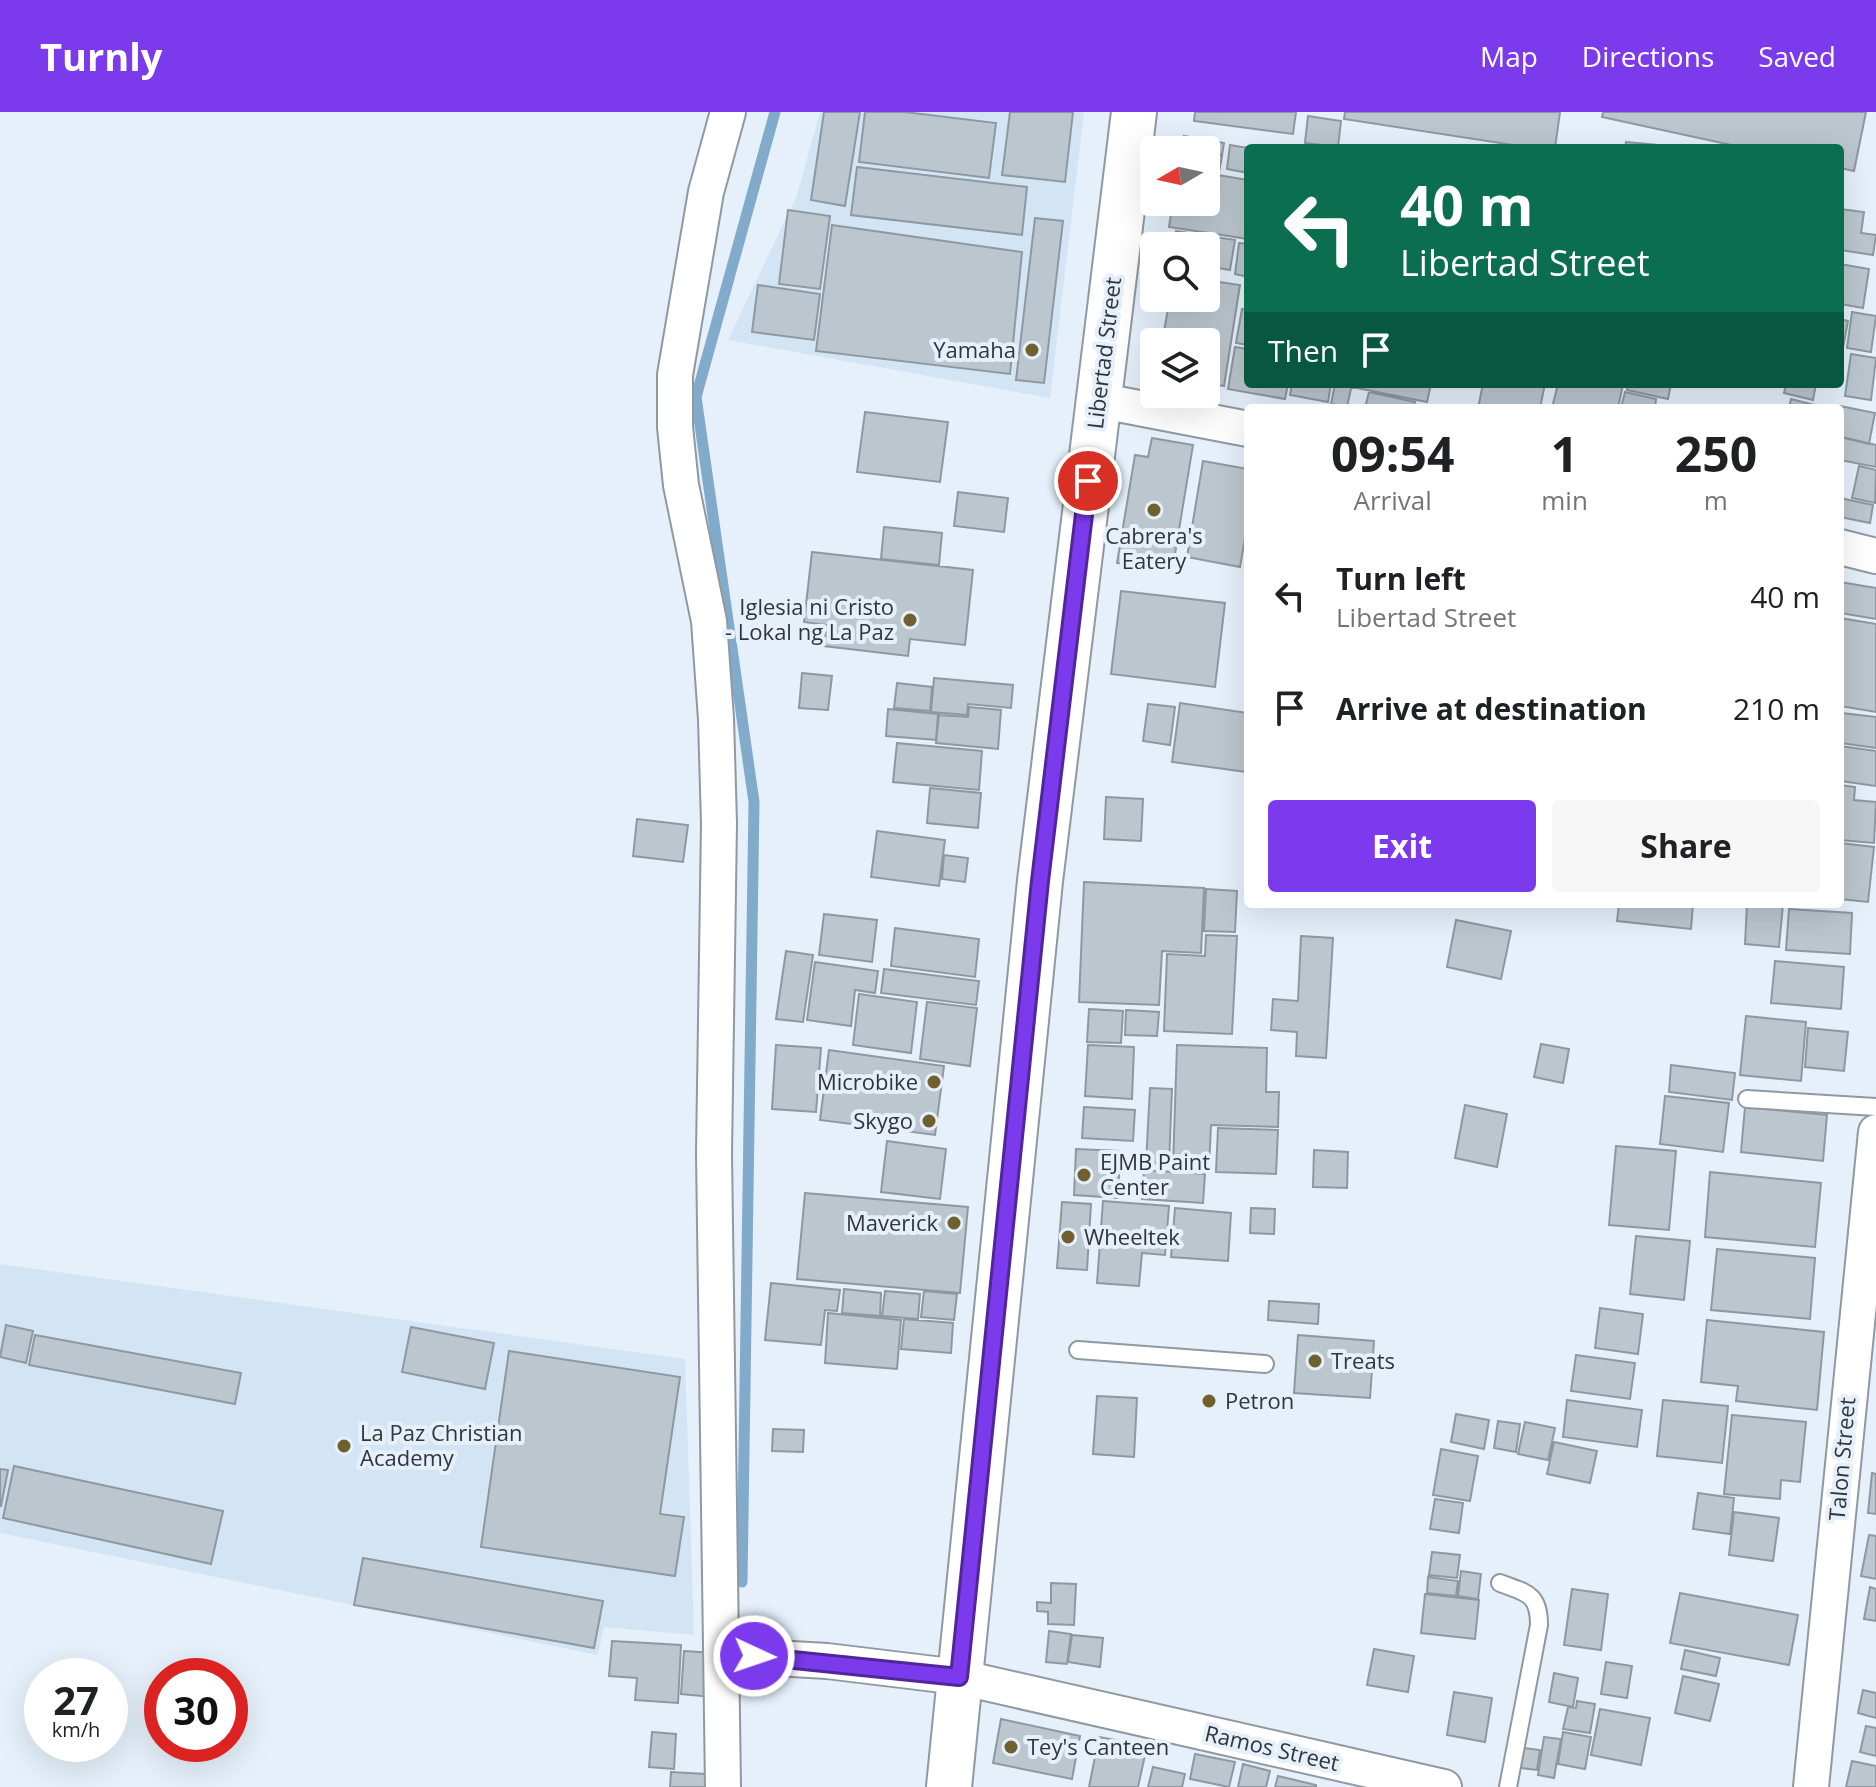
<!DOCTYPE html>
<html lang="en">
<head>
<meta charset="utf-8">
<style>
	body { margin:0; font-family:"Open Sans",sans-serif; background:#f6f6f6; color:#202124; height:100vh; display:flex; flex-direction:column; font-size:30px; white-space:nowrap }
	* { box-sizing:border-box; margin:0 }
	p { font-size:26px; color:#757577 }
	.icon { flex:none; width:44px; height:44px; fill:none; stroke:currentColor; stroke-width:2; stroke-linecap:round; stroke-linejoin:round }
	.map { position:relative; flex:1; overflow:hidden }
	.side { position:absolute; left:1244px; top:292px; width:600px; height:504px; display:flex; flex-direction:column; background:#fff; border-radius:8px; box-shadow:0 8px 32px #0002 }
	.side>* { flex:none }
	.guide { position:absolute; left:1244px; top:32px; width:600px; height:244px; border-radius:8px; box-shadow:0 8px 32px #0002; background:#0b6e4f; color:#fff; overflow:hidden }
	.needle { width:52px; rotate:261deg }
	.fabs { position:absolute; left:1140px; top:24px; display:grid; gap:16px }
	.fabs a { display:grid; place-items:center; width:80px; height:80px; border-radius:8px; background:#fff; box-shadow:0 8px 32px #0002; font-size:40px }
	.speed { position:absolute; left:24px; top:1546px; display:flex; gap:16px; font-size:40px; font-weight:700; text-align:center }
	.speed>* { display:grid; place-content:center; width:104px; height:104px; border-radius:50%; background:#fff; box-shadow:0 8px 32px #0002; line-height:1 }
	.speed small { font-size:20px; font-weight:400 }
	.speed .limit { border:12px solid #d22; background:#fff; color:#111 }
	.pin { position:absolute; display:grid; place-items:center; width:68px; height:68px; color:#fff; margin:-34px; border:4px solid #fff; border-radius:50%; box-shadow:0 2px 8px #0007 }
	.me { position:absolute; width:88px; margin:-44px; rotate:93deg; stroke-linejoin:round; filter:drop-shadow(0 0 6px #0008) }
	.turn { display:flex; align-items:center; gap:28px; height:168px; padding:0 24px; font-size:36px }
	.turn .icon { width:104px; height:104px; stroke-width:2.5 }
	.turn b { display:block; font-size:56px; line-height:68px }
	.then { display:flex; align-items:center; height:76px; padding:0 24px; background:#0003; gap:16px; font-size:30px }
	.eta { display:flex; justify-content:space-evenly; align-items:center; height:136px; text-align:center }
	.eta b { font-size:48px; font-weight:700; line-height:56px }
	.button { display:flex; gap:16px; margin-top:auto; padding:16px 24px }
	.button a { flex:1; height:92px; border-radius:8px; background:#7c3aed; color:#fff; font-size:32px; font-weight:700; line-height:92px; text-align:center }
	.button a+a { background:#f6f6f6; color:#202124 }
	ul { padding:0; list-style:none }
	li { display:flex; align-items:center; gap:24px; height:112px; padding:0 24px }
	li div { flex:1 }
	li b { display:block; font-size:30px }
	li em { font-style:normal }
	header { display:flex; align-items:center; gap:48px; box-sizing:border-box; height:112px; padding:0 40px; background:#7c3aed; color:#fff }
	header strong { font-size:38px }
	nav { display:flex; gap:44px; margin-inline-start:auto; font-size:28px }
	.map>svg:first-child { display:block }
</style>
</head>
<body>
<header>
<strong>Turnly</strong>
<nav><a>Map</a><a>Directions</a><a>Saved</a></nav>
</header>
<div class="map">
<svg width="1876" height="1675" viewBox="0 0 1876 1675">
	<rect width="100%" height="100%" fill="#e5f0fa"/>
	<path fill="#d3e5f4" d="M820 0H1084L1050 286 728 228 797 83Z
		M0 1152 685 1247 694 1523 604 1515 598 1543 0 1421Z"/>
	<g fill="none" stroke-linecap="round" stroke-linejoin="round">
		<path stroke="#82aacb" stroke-width="11" d="M742 1470 754 690 696 285 775 0"/>
	</g>
	<path fill="#bbc6cf" stroke="#8e98a1" stroke-width="2" d="M824 0H860L845 94 811 88Z
		M865 0H905L996 11 989 66 859 50Z
		M1010 0H1073L1065 70 1002 63Z
		M1195 0H1296L1293 22 1194 9Z
		M1345 0H1560L1555 36H1532L1344 7Z
		M1603 0H1866L1854 59 1840 56V36H1745L1602 5Z
		M1308 4 1341 9 1338 35 1305 31Z
		M1184 24 1202 27 1200 38 1182 37Z
		M1203 27 1224 31 1222 43 1201 38Z
		M1626 30 1691 36H1625Z
		M1230 33 1248 36V61L1227 57Z
		M1206 42 1222 44 1219 60 1206 58Z
		M857 55 1027 75 1022 123 851 103Z
		M1206 61 1248 68V127L1169 115 1173 90H1206Z
		M1840 97 1864 100 1861 121 1876 123 1873 143 1840 138Z
		M788 98 830 104 820 177 779 172Z
		M1035 106 1063 109 1044 271 1016 268Z
		M832 113 1022 140 1010 262 816 239Z
		M1176 119 1235 128 1230 158 1206 154V134H1174Z
		M1239 131 1248 132V165L1235 162Z
		M1840 152 1869 157 1863 196 1840 192Z
		M1206 168 1240 173 1224 274 1206 271V230H1162L1170 186H1206Z
		M758 173 820 182 814 228 752 220Z
		M1242 197 1248 198V233L1236 231Z
		M1852 200 1876 204 1871 240 1847 236Z
		M1840 207 1848 209 1840 252Z
		M1235 235 1248 237V272H1288L1285 287 1228 277Z
		M1851 242 1876 246 1871 288 1845 284Z
		M1292 272H1331L1328 290 1290 283Z
		M1335 272H1352L1347 295 1331 292Z
		M1353 272H1431L1427 290 1352 275Z
		M1483 272H1545L1540 296H1478Z
		M1558 272H1623L1618 296H1552Z
		M1628 272H1671L1668 287 1627 278Z
		M1786 272H1816L1813 288 1784 281Z
		M1369 280 1415 290 1413 296H1365Z
		M1625 280 1656 287 1655 296H1621Z
		M1791 287 1826 296H1789Z
		M1840 294 1875 301 1869 332 1840 325Z
		M865 300 948 310 940 370 857 360Z
		M1842 325 1876 333V355L1840 348Z
		M1152 326 1193 333 1172 460 1117 451 1135 343 1148 345Z
		M1203 349 1248 357V409L1240 455 1187 445Z
		M1859 354 1876 358 1875 391 1852 386Z
		M958 380 1008 386 1004 420 954 414Z
		M1840 386 1873 393 1870 411 1840 405Z
		M884 415 942 421 939 453 881 447Z
		M812 440 973 458 965 533 910 527 908 544 824 534 826 513 804 510Z
		M1840 470 1876 476V507L1840 501Z
		M1121 479 1225 491 1215 575 1111 562Z
		M1840 506 1876 512V600L1840 594Z
		M802 561 832 564 828 598 799 596Z
		M934 566 1013 573 1011 596 968 592 967 603 931 600Z
		M897 571 932 575 930 599 894 596Z
		M1180 591 1248 601 1247 660 1172 650Z
		M1148 592 1175 595 1170 633 1143 629Z
		M969 595 1001 598 998 637 936 631 939 603 968 605Z
		M888 597 938 602 936 628 886 624Z
		M1842 601 1876 605V636L1840 631Z
		M897 631 982 639 979 678 893 670Z
		M1840 634 1876 639V674L1840 669Z
		M1840 673 1855 675 1854 688 1876 690 1874 731 1840 728Z
		M930 676 981 681 978 716 927 711Z
		M1106 685 1143 687 1141 729 1104 727Z
		M637 707 688 713 683 750 633 744Z
		M877 719 945 728 939 774 871 765Z
		M1840 731 1874 735 1868 790 1840 787Z
		M944 743 968 746 965 770 942 767Z
		M1084 770 1204 776 1201 841 1162 839 1159 893 1079 890Z
		M1206 777 1237 779 1235 820 1204 819Z
		M1619 792H1693L1691 817 1617 809Z
		M1747 792H1783L1779 835 1745 832Z
		M1789 797 1852 801 1850 842 1786 838Z
		M824 802 877 808 872 850 819 843Z
		M1456 808 1511 819 1501 867 1447 855Z
		M895 816 979 827 975 865 891 854Z
		M1206 823 1237 824 1232 922 1164 919 1167 842 1205 844Z
		M1301 824 1333 826 1326 946 1296 944 1297 920 1271 918 1273 887 1298 889Z
		M786 839 813 843 803 910 776 907Z
		M1775 849 1844 855 1841 897 1771 891Z
		M815 850 878 859 875 881 855 878 851 914 807 908Z
		M884 857 979 869 976 893 881 881Z
		M859 882 917 890 911 941 853 933Z
		M927 890 977 896 970 954 920 947Z
		M1089 897 1123 899 1121 931 1087 930Z
		M1126 898 1159 900 1157 924 1125 923Z
		M1746 904 1806 910 1801 969 1740 963Z
		M1808 916 1848 920 1844 959 1805 955Z
		M1541 932 1569 937 1563 971 1534 965Z
		M776 933 821 936 816 1000 772 997Z
		M1088 933 1134 935 1132 987 1085 984Z
		M1177 933 1267 936 1266 980H1279L1278 1015 1211 1013 1209 1056 1173 1054Z
		M829 938 944 954 935 1023 820 1008Z
		M1671 953 1735 961 1732 988 1669 980Z
		M1150 976 1172 977 1169 1052 1146 1051Z
		M1665 984 1729 991 1723 1040 1660 1032Z
		M1465 993 1507 1002 1497 1055 1455 1046Z
		M1084 995 1135 998 1133 1029 1082 1026Z
		M1745 995 1827 1003 1823 1049 1741 1040Z
		M1218 1016 1278 1018 1276 1062 1216 1060Z
		M887 1029 946 1037 940 1087 881 1080Z
		M1616 1034 1676 1039 1669 1118 1609 1113Z
		M1076 1037 1120 1039 1118 1086 1074 1083Z
		M1314 1038 1348 1040 1347 1076 1313 1075Z
		M1144 1058 1205 1062 1203 1091 1142 1087Z
		M1710 1060 1821 1071 1815 1135 1705 1125Z
		M805 1081 968 1095 960 1181 797 1167Z
		M1103 1089 1169 1094 1165 1143 1142 1141 1139 1174 1097 1171Z
		M1062 1090 1091 1092 1087 1158 1057 1156Z
		M1175 1096 1231 1101 1228 1149 1171 1145Z
		M1251 1096 1275 1097 1274 1122 1250 1121Z
		M1636 1124 1690 1129 1684 1188 1630 1182Z
		M1717 1137 1815 1146 1810 1207 1711 1198Z
		M771 1171 840 1178 837 1199 825 1198 821 1233 765 1228Z
		M844 1177 881 1181 880 1204 842 1201Z
		M885 1179 920 1182 918 1207 882 1204Z
		M924 1179 957 1182 954 1208 921 1205Z
		M1269 1189 1319 1192 1318 1212 1268 1208Z
		M1600 1196 1643 1202 1638 1242 1595 1236Z
		M828 1201 901 1208 897 1257 825 1251Z
		M904 1207 953 1211 951 1241 901 1237Z
		M1707 1208 1824 1220 1817 1298 1736 1289 1738 1274 1701 1270Z
		M6 1213 33 1219 26 1251 0 1245Z
		M411 1215 494 1231 485 1277 402 1260Z
		M35 1223 241 1261 235 1292 29 1253Z
		M1298 1223 1374 1229 1370 1286 1294 1281Z
		M509 1239 680 1265 660 1402 684 1405 675 1464 481 1435Z
		M1576 1243 1635 1251 1630 1287 1571 1279Z
		M1097 1284 1137 1286 1134 1345 1093 1342Z
		M1567 1288 1642 1298 1637 1335 1563 1325Z
		M1663 1288 1728 1294 1722 1351 1657 1344Z
		M1456 1302 1489 1308 1484 1337 1451 1330Z
		M1732 1303 1806 1310 1800 1370 1781 1368 1780 1387 1724 1382Z
		M1498 1309 1520 1312 1516 1340 1494 1336Z
		M1525 1310 1555 1316 1548 1348 1518 1342Z
		M773 1317 804 1318 803 1340 772 1339Z
		M1554 1330 1597 1339 1590 1371 1547 1362Z
		M1441 1337 1478 1344 1470 1389 1433 1383Z
		M14 1354 223 1399 211 1452 3 1406Z
		M0 1357 8 1358 1 1394H0Z
		M1872 1361 1876 1362V1402L1868 1401Z
		M1698 1381 1734 1386 1730 1422 1693 1417Z
		M1435 1387 1463 1391 1459 1421 1430 1417Z
		M1734 1400 1779 1406 1773 1449 1729 1443Z
		M1869 1423 1876 1424V1467L1861 1464Z
		M1432 1440 1460 1443 1457 1466 1429 1463Z
		M363 1446 603 1489 594 1536 354 1493Z
		M1461 1459 1481 1462 1478 1487 1458 1484Z
		M1428 1465 1458 1469 1456 1484 1427 1481Z
		M1051 1471 1076 1472 1074 1513 1048 1512V1500L1037 1499V1490L1051 1491Z
		M1870 1475 1876 1477V1509L1864 1507Z
		M1572 1477 1608 1482 1601 1538 1564 1533Z
		M1680 1481 1798 1503 1789 1553 1670 1531Z
		M1425 1482 1479 1488 1475 1527 1421 1521Z
		M1049 1519 1071 1522 1067 1552 1046 1550Z
		M1072 1523 1103 1526 1100 1555 1068 1550Z
		M612 1529 681 1533 678 1591 635 1588 637 1566 609 1564Z
		M1374 1537 1414 1544 1408 1580 1367 1573Z
		M1685 1538 1720 1546 1716 1564 1681 1557Z
		M684 1539 715 1541 712 1585 681 1582Z
		M1606 1550 1632 1554 1627 1586 1601 1582Z
		M1554 1561 1578 1566 1573 1595 1549 1590Z
		M1683 1564 1719 1572 1710 1609 1675 1601Z
		M1863 1578 1876 1581V1606L1858 1601Z
		M1454 1580 1492 1586 1485 1630 1447 1623Z
		M1577 1589 1595 1592 1590 1621 1563 1617 1568 1595 1576 1596Z
		M1600 1597 1650 1606 1641 1653 1591 1643Z
		M1001 1607 1080 1624 1072 1667 993 1651Z
		M1866 1614 1876 1616V1644L1860 1640Z
		M652 1620 676 1622 674 1657 649 1655Z
		M1563 1620 1591 1625 1585 1657 1558 1652Z
		M1099 1625 1147 1634 1138 1675H1089Z
		M1544 1625 1561 1627 1554 1666 1538 1663Z
		M1524 1636 1540 1638 1537 1658 1521 1656Z
		M1195 1642 1235 1650 1229 1675 1190 1667Z
		M1852 1649 1876 1654V1675H1846Z
		M1243 1652 1270 1659 1266 1675H1238Z
		M1153 1655 1185 1662 1182 1675H1148Z
		M671 1660 706 1662 705 1675H670Z
		M1278 1664 1316 1673V1675H1275Z"/>
	<g fill="none" stroke-linecap="round" stroke-linejoin="round">
		<defs>
			<path id="lane" d="M1747 987 1876 995
				M1078 1238 1265 1252
				M1500 1471C1526 1481 1539 1481 1539 1513L1508 1675"/>
			<path id="street" d="M1097 288 1248 317
				M1840 435 1876 444
				M724 1543 827 1549 959 1565 1444 1675
				M723 1675 714 1042 719 711 716 607 709 509 681 373 675 315V263L706 80 728 0
				M1811 1675 1876 1020"/>
			<path id="highway" d="M949 1675 1040 769 1134 0"/>
		</defs>
		<use href="#lane" stroke="#8e99a1" stroke-width="20"/>
		<use href="#street" stroke="#8e99a1" stroke-width="38"/>
		<use href="#highway" stroke="#8e99a1" stroke-width="48"/>
		<use href="#lane" stroke="#fff" stroke-width="16"/>
		<use href="#street" stroke="#fff" stroke-width="34"/>
		<use href="#highway" stroke="#fff" stroke-width="44"/>
	</g>
	<g fill="none" stroke-linecap="round" stroke-linejoin="round">
		<defs>
			<path id="route" d="M754 1544 959 1565 1040 769 1088 369"/>
		</defs>
		<use href="#route" stroke="#51269a" stroke-width="20"/>
		<use href="#route" stroke="#7c3aed" stroke-width="14"/>
	</g>
	<g fill="#6f602d" stroke="#e5f0fa" stroke-width="3">
		<circle cx="1032" cy="238" r="8"/>
		<circle cx="1154" cy="398" r="8"/>
		<circle cx="910" cy="508" r="8"/>
		<circle cx="934" cy="970" r="8"/>
		<circle cx="929" cy="1009" r="8"/>
		<circle cx="1084" cy="1063" r="8"/>
		<circle cx="954" cy="1111" r="8"/>
		<circle cx="1068" cy="1125" r="8"/>
		<circle cx="1315" cy="1249" r="8"/>
		<circle cx="1209" cy="1289" r="8"/>
		<circle cx="344" cy="1334" r="8"/>
		<circle cx="1011" cy="1635" r="8"/>
	</g>
	<g text-anchor="middle" stroke-width="8" stroke-linejoin="round" paint-order="stroke">
		<g font-size="22" fill="#32363a" stroke="#e5f0fa" text-anchor="start">
			<text x="1016" y="246" text-anchor="end">Yamaha</text>
			<text x="1154" y="432" text-anchor="middle">Cabrera's<tspan x="1154" dy="25">Eatery</tspan></text>
			<text x="894" y="503" text-anchor="end">Iglesia ni Cristo<tspan x="894" dy="25">- Lokal ng La Paz</tspan></text>
			<text x="918" y="978" text-anchor="end">Microbike</text>
			<text x="913" y="1017" text-anchor="end">Skygo</text>
			<text x="1100" y="1058">EJMB Paint<tspan x="1100" dy="25">Center</tspan></text>
			<text x="938" y="1119" text-anchor="end">Maverick</text>
			<text x="1084" y="1133">Wheeltek</text>
			<text x="1331" y="1257">Treats</text>
			<text x="1225" y="1297">Petron</text>
			<text x="360" y="1329">La Paz Christian<tspan x="360" dy="25">Academy</tspan></text>
			<text x="1027" y="1643">Tey's Canteen</text>
		</g>
		<g font-size="22" fill="#32363a" stroke="#e5f0fa">
			<text transform="translate(1104 241) rotate(-83)" y="8">Libertad Street</text>
			<text transform="translate(1842 1347) rotate(-85)" y="8">Talon Street</text>
			<text transform="translate(1272 1636) rotate(13)" y="8">Ramos Street</text>
		</g>
	</g>
</svg>
<div class="fabs">
<a><svg class="needle" viewBox="-14 -14 28 28"><path d="M0-13l5 13h-10z" fill="#e53935"/><path d="M0 13l5-13h-10z" fill="#757577"/></svg></a>
<a><svg class="icon" aria-label="search" viewBox="0 0 24 24"><circle cx="10" cy="10" r="6"/><path d="M15 15l6 6"/></svg></a>
<a><svg class="icon" aria-label="layers" viewBox="0 0 24 24"><path d="M12 4l9 5-9 5-9-5zM3 14l9 5 9-5"/></svg></a>
</div>
<div class="speed"><div>27<small>km/h</small></div><div class="limit">30</div></div>
<div class="pin" style="left:1088px;top:369px;background:#d93025"><svg class="icon" aria-label="arrive" viewBox="0 0 24 24"><path d="M6 21V4h12l-3 4 3 4H6"/></svg></div>
<svg class="me" style="left:754px;top:1544px" viewBox="-20 -20 40 40"><circle r="17" fill="#7c3aed" stroke="#fff" stroke-width="3"/><path d="M0-11L8 9 0 5-8 9z" fill="#fff"/></svg>
<div class="guide">
<div class="turn"><svg class="icon" aria-label="left" viewBox="0 0 24 24"><path d="M17 20v-9H6M10 6l-5 5 5 5"/></svg><div><b>40 m</b>Libertad Street</div></div>
<div class="then">Then<svg class="icon" aria-label="arrive" viewBox="0 0 24 24"><path d="M6 21V4h12l-3 4 3 4H6"/></svg></div>
</div>
<section class="side">
<div class="eta">
<div><b>09:54</b><p>Arrival</p></div>
<div><b>1</b><p>min</p></div>
<div><b>250</b><p>m</p></div>
</div>
<ul>
<li><svg class="icon" aria-label="left" viewBox="0 0 24 24"><path d="M17 20v-9H6M10 6l-5 5 5 5"/></svg><div><b>Turn left</b><p>Libertad Street</p></div><em>40 m</em></li>
<li><svg class="icon" aria-label="arrive" viewBox="0 0 24 24"><path d="M6 21V4h12l-3 4 3 4H6"/></svg><div><b>Arrive at destination</b></div><em>210 m</em></li>
</ul>
<div class="button"><a>Exit</a><a>Share</a></div>
</section>
</div>
</body>
</html>
